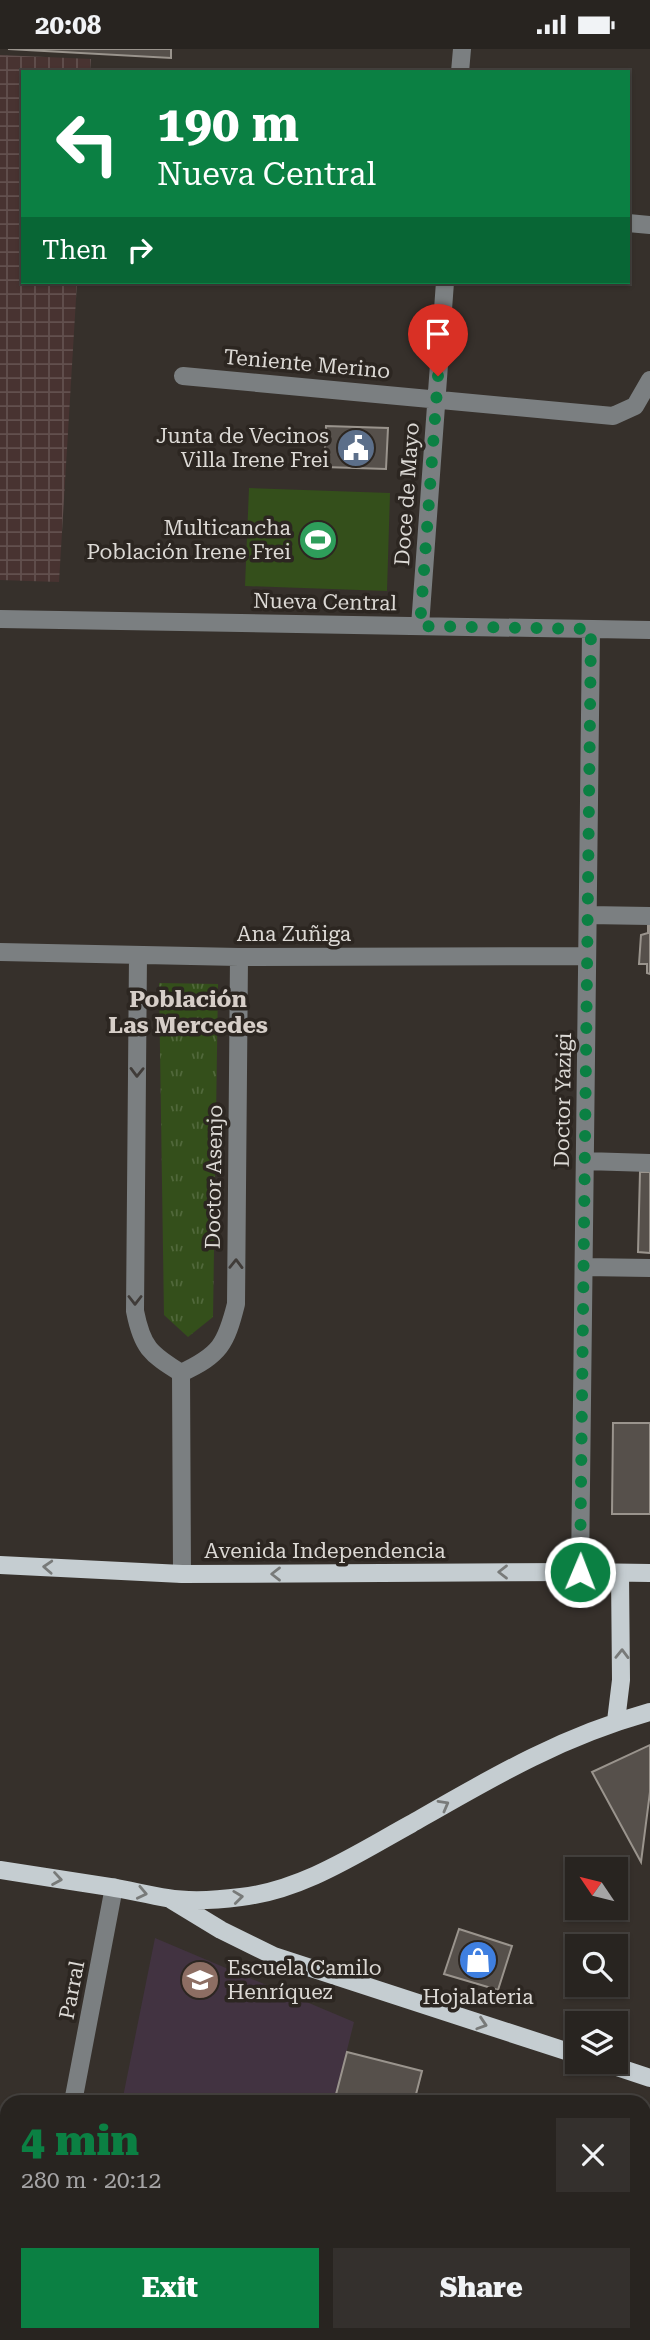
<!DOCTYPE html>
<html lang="en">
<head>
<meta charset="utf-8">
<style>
	body { margin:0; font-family:"Roboto Serif",serif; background:#34302d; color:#f1f3f6; height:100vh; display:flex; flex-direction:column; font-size:26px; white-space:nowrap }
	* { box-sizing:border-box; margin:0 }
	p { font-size:23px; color:#a5a4a5 }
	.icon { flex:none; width:38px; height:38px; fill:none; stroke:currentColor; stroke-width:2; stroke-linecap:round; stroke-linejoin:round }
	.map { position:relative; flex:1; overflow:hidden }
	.drawer { position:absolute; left:0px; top:2046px; width:651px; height:247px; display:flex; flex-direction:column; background:#282420; border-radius:21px 21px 0 0; box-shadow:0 2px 5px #0004,0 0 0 2px #44413e }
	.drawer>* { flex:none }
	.guide { position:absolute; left:21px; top:21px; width:609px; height:214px; border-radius:0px; box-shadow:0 2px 5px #0004,0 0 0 2px #44413e; background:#0b8043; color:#fff; overflow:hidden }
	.needle { width:46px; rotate:305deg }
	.controls { position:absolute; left:565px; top:1808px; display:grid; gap:14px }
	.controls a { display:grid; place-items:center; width:63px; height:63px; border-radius:0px; background:#282420; box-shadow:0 2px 5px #0004,0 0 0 2px #44413e; font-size:35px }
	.pin { position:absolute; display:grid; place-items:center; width:60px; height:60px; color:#fff; margin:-72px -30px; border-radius:50% 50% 50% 0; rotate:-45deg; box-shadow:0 0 7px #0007 }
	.pin .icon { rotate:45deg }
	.me { position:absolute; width:77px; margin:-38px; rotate:1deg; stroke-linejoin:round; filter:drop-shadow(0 0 5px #0008) }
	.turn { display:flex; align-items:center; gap:24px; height:147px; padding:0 21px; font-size:32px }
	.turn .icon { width:91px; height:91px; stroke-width:2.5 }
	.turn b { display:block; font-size:49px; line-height:60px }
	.then { display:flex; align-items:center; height:66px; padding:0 21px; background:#0003; gap:14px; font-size:26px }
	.round { display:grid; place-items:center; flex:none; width:74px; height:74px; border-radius:0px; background:#34302d }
	.overview { display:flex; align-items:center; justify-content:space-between; height:119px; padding:0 21px }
	h1 { font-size:42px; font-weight:800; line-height:52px; color:#0b8043 }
	.primary-button { display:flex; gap:14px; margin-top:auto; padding:14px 21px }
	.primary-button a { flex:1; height:80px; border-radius:0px; background:#0b8043; color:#fff; font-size:28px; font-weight:800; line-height:80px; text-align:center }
	.primary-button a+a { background:#34302d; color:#f1f3f6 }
	.status { display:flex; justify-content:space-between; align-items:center; height:49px; padding:0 35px; background:#282420; direction:ltr }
	.status svg { height:19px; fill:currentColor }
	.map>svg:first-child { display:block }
</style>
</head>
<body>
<div class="status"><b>20:08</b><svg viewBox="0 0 49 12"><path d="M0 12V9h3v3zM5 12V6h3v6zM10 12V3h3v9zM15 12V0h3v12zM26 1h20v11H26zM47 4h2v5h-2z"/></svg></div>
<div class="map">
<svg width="650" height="2291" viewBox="0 0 650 2291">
	<defs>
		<pattern id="industrial-grid" width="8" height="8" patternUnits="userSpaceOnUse" patternTransform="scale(1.75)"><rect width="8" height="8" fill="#483331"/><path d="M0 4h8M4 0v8" fill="none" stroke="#62504e"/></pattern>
		<pattern id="park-tufts" width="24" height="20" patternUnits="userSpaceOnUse" patternTransform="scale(1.75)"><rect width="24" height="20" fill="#344f1b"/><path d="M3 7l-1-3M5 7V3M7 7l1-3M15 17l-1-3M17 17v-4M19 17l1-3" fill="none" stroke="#51683b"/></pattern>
	</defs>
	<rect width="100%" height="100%" fill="#36302b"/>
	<path fill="url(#industrial-grid)" d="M0 6 91 10 90 23H23V233H77L59 533 0 531Z"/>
	<path fill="#423341" d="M155 1889 354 1973 334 2053H122Z
		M154 2286H364L363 2291H179Z"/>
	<path fill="#344f1b" d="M249 439 390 444 387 542 245 537Z"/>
	<path fill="url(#park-tufts)" d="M159 934 218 935 213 1268 188 1288 164 1266Z"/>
	<path fill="#56504b" stroke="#9a948d" stroke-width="2" d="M8 0H171V9Z
		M326 377 388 379 386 420 324 418Z
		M648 877H650V925L647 924V915H639L641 886 648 884Z
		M640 1123H650V1204L638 1203Z
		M613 1374H650V1465H612Z
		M650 1696V1743L641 1813 592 1723Z
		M459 1880 512 1897 498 1941 444 1925Z
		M347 2003 422 2022 414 2053H334Z"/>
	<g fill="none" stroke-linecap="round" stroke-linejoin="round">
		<path stroke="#7b7f81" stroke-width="18" d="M460 23 462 0
			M628 174 650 176
			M183 327 613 367 635 357 650 331
			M0 570 650 581
			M420 577 445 233
			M588 866 650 867
			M0 903 239 908 587 907
			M138 906 135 1262C142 1298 150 1305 181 1324 220 1306 226 1295 236 1255L239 908
			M585 1112 650 1114
			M584 1218 650 1219
			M181 1324 182 1525
			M580 1523 591 581
			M73 2053 114 1838
			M0 2223 7 2225
			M26 2291 27 2286"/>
		<path stroke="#c5cdd1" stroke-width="18" d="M0 1516 182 1525 580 1523 650 1524
			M616 1672 621 1631 620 1524
			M0 1821C37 1827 73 1832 110 1838 129 1841 148 1846 167 1849 191 1853 218 1851 241 1848 303 1841 358 1804 411 1775 491 1729 560 1688 650 1663
			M170 1850 221 1881 274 1907 578 2006
			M599 2012 650 2029"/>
	</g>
	<defs><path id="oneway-chevron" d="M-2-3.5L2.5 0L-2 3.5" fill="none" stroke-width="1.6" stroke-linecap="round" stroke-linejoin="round" transform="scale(1.75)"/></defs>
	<g stroke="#403c39">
		<use href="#oneway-chevron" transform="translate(137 1023) rotate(91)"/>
		<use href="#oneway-chevron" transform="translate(236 1215) rotate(-89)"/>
		<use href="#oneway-chevron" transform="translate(135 1251) rotate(90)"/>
	</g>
	<g stroke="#787a79">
		<use href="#oneway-chevron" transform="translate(48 1518) rotate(-177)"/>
		<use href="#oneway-chevron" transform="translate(503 1523) rotate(180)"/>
		<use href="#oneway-chevron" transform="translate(276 1525) rotate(180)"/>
		<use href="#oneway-chevron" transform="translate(622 1605) rotate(-89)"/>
		<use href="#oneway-chevron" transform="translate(444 1756) rotate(-29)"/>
		<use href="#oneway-chevron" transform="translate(57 1830) rotate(9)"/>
		<use href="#oneway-chevron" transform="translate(142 1844) rotate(12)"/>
		<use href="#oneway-chevron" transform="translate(238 1848) rotate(-7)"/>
		<use href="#oneway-chevron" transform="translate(482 1975) rotate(18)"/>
	</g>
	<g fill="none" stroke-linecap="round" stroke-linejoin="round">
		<path stroke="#0b8043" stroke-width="12" stroke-dasharray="0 21.6" d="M438 327 420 577 591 580 580 1523"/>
	</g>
	<defs>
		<symbol id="civic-disc" viewBox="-11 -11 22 22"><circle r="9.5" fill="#5c6f8a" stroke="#2c2621"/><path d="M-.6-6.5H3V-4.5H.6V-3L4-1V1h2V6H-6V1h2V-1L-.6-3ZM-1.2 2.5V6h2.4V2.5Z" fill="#fff"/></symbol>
		<symbol id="stadium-disc" viewBox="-11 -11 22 22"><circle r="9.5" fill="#2e9e5b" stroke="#2c2621"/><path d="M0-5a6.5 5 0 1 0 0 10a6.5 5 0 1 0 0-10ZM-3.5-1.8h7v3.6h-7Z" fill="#fff"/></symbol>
		<symbol id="shop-disc" viewBox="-11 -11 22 22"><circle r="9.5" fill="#3f7fe0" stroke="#2c2621"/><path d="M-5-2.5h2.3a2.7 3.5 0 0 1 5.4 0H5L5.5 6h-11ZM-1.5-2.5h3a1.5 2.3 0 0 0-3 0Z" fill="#fff"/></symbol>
		<symbol id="school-disc" viewBox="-11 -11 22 22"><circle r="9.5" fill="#8d6e63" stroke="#2c2621"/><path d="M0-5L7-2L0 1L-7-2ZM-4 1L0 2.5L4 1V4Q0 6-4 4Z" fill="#fff"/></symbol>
	</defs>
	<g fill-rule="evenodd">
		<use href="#civic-disc" x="334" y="377" width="44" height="44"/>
		<use href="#stadium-disc" x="296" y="469" width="44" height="44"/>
		<use href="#shop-disc" x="456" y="1889" width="44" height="44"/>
		<use href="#school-disc" x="178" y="1909" width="44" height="44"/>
	</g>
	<g text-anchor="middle" stroke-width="7" stroke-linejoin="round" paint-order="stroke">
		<g font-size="21" fill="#dcd9d5" stroke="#2c2621">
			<text transform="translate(307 315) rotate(5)" y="7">Teniente Merino</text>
			<text transform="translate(407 445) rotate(-86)" y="7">Doce de Mayo</text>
			<text transform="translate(325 553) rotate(1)" y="7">Nueva Central</text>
			<text x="294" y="892">Ana Zuñiga</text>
			<text transform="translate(563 1051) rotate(-89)" y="7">Doctor Yazigi</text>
			<text transform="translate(214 1128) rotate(-89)" y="7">Doctor Asenjo</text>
			<text x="325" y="1509">Avenida Independencia</text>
			<text transform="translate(72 1941) rotate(-79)" y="7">Parral</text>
		</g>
		<g font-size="21" fill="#dcd9d5" stroke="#2c2621" text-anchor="end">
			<text x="329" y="394">Junta de Vecinos<tspan x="329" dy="24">Villa Irene Frei</tspan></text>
			<text x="291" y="486">Multicancha<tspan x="291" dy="24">Población Irene Frei</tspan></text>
			<text x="227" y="1926" text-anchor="start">Escuela Camilo<tspan x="227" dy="24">Henríquez</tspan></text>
			<text x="478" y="1955" text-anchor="middle">Hojalateria</text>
		</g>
		<g font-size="23" font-weight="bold" fill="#d6cec8" stroke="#2c2621">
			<text x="188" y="958">Población<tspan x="188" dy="26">Las Mercedes</tspan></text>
		</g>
	</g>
</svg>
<div class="controls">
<a><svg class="needle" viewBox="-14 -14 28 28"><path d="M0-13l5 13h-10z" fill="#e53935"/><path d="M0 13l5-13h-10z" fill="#a5a4a5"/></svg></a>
<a><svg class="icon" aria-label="search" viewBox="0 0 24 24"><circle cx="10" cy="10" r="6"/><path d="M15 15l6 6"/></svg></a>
<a><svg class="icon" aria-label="layers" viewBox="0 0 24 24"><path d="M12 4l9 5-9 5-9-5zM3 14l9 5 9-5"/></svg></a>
</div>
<div class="pin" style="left:438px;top:327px;background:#d93025"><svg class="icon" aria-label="arrive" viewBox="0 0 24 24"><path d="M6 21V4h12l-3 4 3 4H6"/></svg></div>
<svg class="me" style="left:580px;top:1523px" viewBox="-20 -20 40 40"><circle r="17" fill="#0b8043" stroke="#fff" stroke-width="3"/><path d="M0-11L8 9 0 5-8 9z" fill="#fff"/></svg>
<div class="guide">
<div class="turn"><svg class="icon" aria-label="left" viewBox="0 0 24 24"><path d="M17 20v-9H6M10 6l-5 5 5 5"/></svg><div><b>190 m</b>Nueva Central</div></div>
<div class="then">Then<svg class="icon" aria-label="right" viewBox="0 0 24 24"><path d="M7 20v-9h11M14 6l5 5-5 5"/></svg></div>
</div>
<section class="drawer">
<div class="overview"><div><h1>4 min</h1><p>280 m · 20:12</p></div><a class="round"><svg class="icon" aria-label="close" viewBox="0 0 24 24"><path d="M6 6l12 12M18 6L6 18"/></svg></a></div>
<div class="primary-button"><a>Exit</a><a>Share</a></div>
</section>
</div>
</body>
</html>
